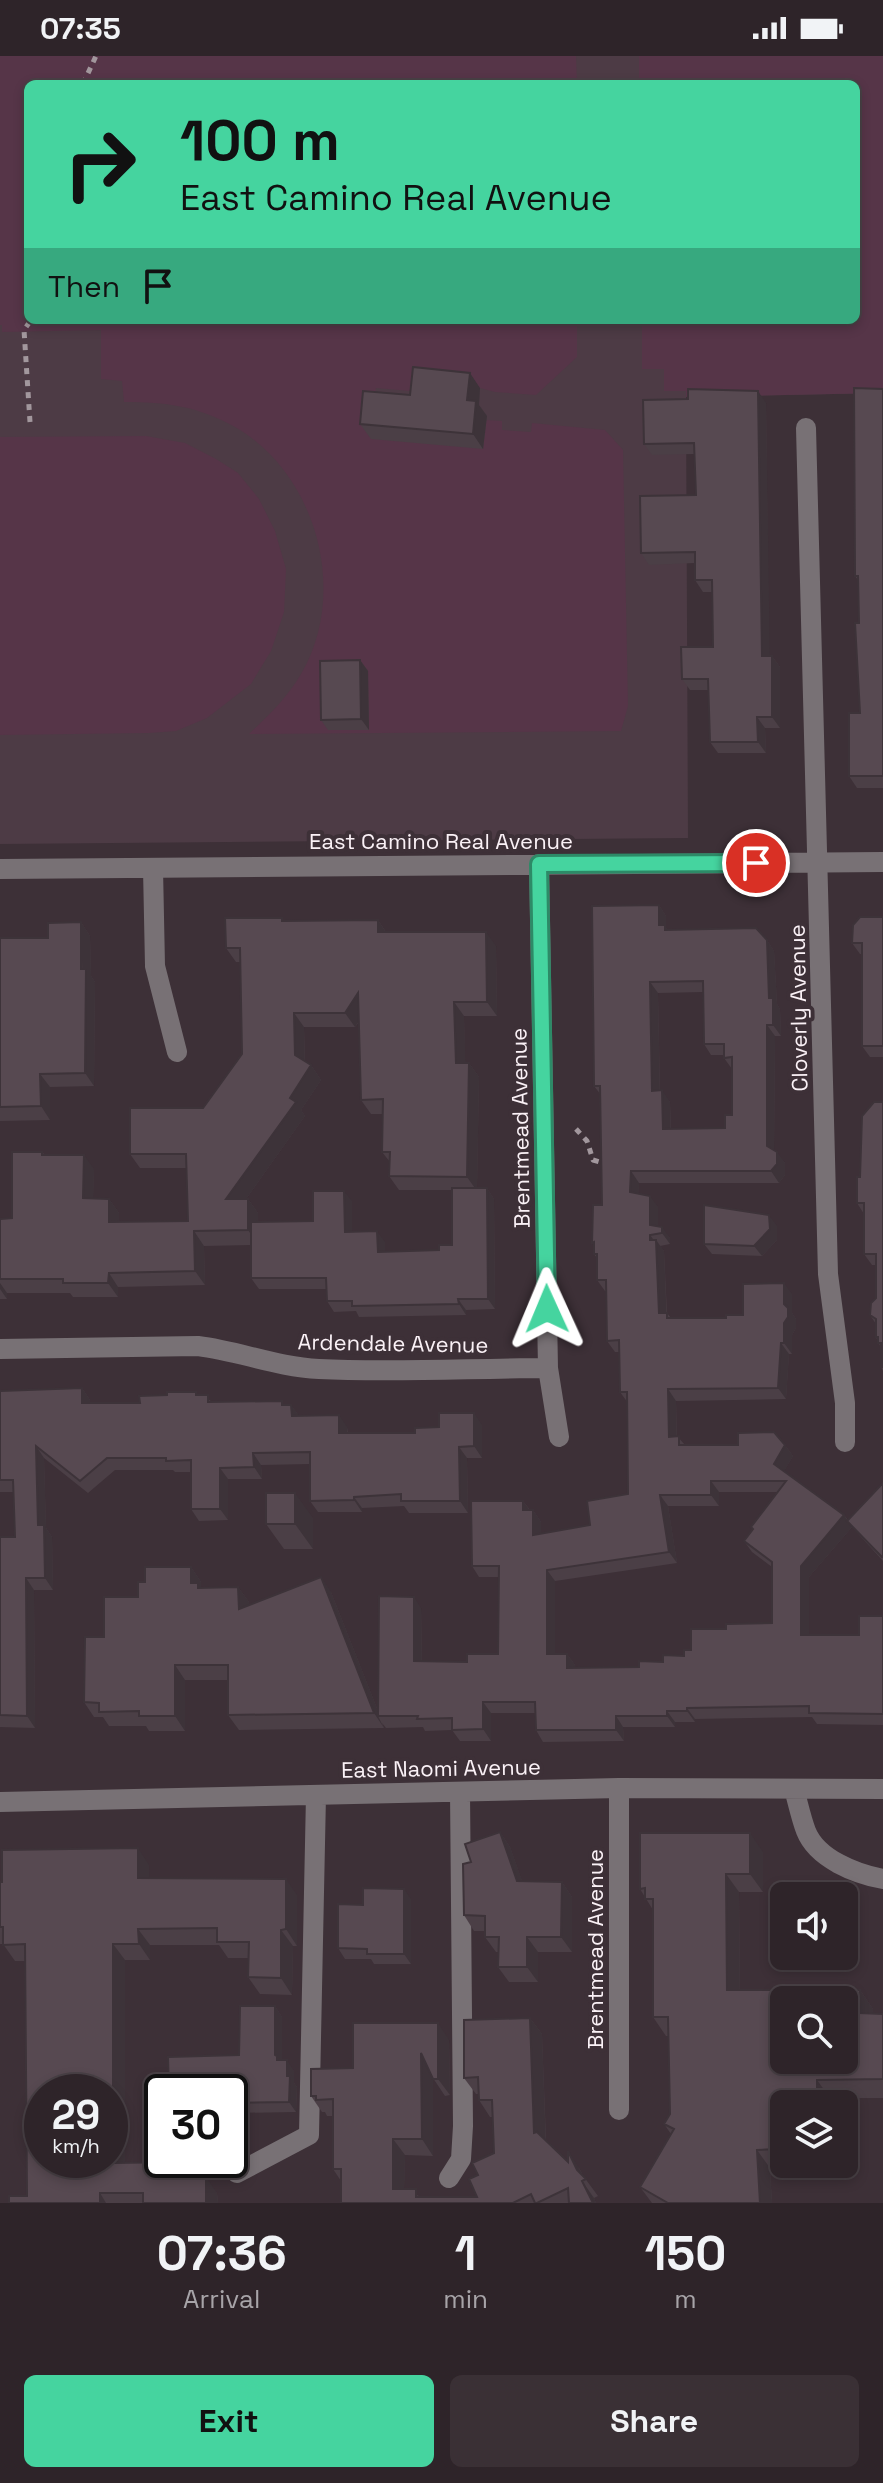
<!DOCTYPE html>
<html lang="en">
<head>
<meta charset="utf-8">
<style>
	body { margin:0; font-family:"Space Grotesk",sans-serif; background:#3a3035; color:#f1f3f6; height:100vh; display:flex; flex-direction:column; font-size:30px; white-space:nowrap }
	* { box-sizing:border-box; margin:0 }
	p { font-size:26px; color:#a7a4a8 }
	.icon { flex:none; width:44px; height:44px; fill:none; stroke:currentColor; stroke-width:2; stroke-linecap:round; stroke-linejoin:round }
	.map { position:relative; height:2147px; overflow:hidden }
	.details { display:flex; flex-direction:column; background:#2e2429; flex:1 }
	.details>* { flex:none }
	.top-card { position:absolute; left:24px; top:24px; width:836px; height:244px; border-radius:12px; box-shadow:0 4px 12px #0003,0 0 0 2px #494146; background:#45d49f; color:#111; overflow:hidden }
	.fabs { position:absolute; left:770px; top:1826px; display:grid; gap:16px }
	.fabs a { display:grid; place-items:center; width:88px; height:88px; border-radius:12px; background:#2e2429; box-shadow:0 4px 12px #0003,0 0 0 2px #494146; font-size:40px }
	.speed { position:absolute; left:24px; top:2018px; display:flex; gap:16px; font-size:40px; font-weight:700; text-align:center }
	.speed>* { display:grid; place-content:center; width:104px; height:104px; border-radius:50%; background:#2e2429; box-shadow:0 4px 12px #0003,0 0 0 2px #494146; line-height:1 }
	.speed small { font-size:20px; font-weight:400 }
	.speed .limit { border:4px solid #111; border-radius:12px; background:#fff; color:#111 }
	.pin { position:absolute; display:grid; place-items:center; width:68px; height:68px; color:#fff; margin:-34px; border:4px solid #fff; border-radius:50%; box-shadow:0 2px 8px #0007 }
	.me { position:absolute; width:88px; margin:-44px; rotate:359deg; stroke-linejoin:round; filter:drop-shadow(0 0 6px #0008) }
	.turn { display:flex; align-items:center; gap:28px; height:168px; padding:0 24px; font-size:36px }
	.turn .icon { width:104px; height:104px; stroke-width:2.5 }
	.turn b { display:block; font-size:56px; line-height:68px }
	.then { display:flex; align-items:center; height:76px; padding:0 24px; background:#0003; gap:16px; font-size:30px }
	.eta { display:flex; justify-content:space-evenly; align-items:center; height:136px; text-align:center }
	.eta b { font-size:48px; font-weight:700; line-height:56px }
	.button { display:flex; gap:16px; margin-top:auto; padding:16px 24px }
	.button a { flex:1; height:92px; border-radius:12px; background:#45d49f; color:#111; font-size:32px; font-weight:700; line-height:92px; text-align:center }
	.button a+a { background:#3a3035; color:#f1f3f6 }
	.status { display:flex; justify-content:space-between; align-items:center; height:56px; padding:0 40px; background:#2e2429; direction:ltr }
	.status svg { height:22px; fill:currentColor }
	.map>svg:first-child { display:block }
</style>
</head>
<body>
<div class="status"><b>07:35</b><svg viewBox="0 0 49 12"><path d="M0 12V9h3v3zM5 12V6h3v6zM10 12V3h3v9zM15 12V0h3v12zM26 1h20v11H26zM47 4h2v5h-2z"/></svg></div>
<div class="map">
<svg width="883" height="2147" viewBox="0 0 883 2147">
	<rect width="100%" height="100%" fill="#3d3037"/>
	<path fill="#4d3b45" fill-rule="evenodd" d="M0 0H883V337L686 341 688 782 0 788ZM28 28H856V264H28Z"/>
	<path fill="#563548" d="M0 0H576L577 28H28V264H577V301L536 339 495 336 480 332 422 336 376 332 374 350 483 393 486 364 502 365V374L531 376 532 367 605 374 623 394 628 650 621 675 249 678C269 659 287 642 301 618 349 537 317 418 235 371 198 350 165 346 124 346L122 325 101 323V274L2 276V269H0Z
		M639 0H883V337L686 341V335H664V313H642V264H856V28H639Z
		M146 380 185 387 216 403 238 417 259 443 275 475 286 513 284 556 271 595 251 628 207 662 176 675 149 677 0 679V381Z"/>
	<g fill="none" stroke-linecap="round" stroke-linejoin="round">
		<path stroke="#a2979d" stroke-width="5" stroke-dasharray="6 6" stroke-linecap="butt" d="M83 28 96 0
			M30 366 24 274 31 264
			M576 1073 587 1085 593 1104 607 1108"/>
		<path stroke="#787175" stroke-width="20" d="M806 372 828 1218 845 1347V1386
			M539 808 548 1312 559 1381
			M153 812 155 910 177 996
			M0 813 883 806
			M0 1293 198 1290C239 1295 277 1311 319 1313 394 1317 473 1312 548 1312
			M794 1733C798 1747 801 1762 806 1775 817 1803 856 1818 883 1823
			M0 1746 619 1732 883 1733
			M619 2054V1732
			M237 2117 309 2079 316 1739
			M449 2122 461 2103 463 2070 460 1736"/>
	</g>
	<path fill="#4b3f46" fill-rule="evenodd" d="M480 332 479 349 487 360 483 393 371 383 360 368 410 339Z
		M883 333V732H857L849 720 860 657 858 524 855 520Z
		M766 347 769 600H772L780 611V672H765L766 697H718L710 686 708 634H690L682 623 713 591 712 536H703L695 524V507L649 509 641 497 696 439 694 398 652 399 644 388Z
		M360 604 368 615 369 674H328L321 664Z
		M659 849 666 860V872L668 874 767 884 774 895 777 948 780 953 781 980H775L774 1094 785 1107V1119L779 1127H639L638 1138 658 1151V1170L670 1182V1188L660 1190 664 1195 667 1257 671 1262H726L743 1259 792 1238V1257L796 1263V1272L792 1279V1298H789L786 1343 676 1345 677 1380 685 1389H785L793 1400 784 1415 844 1459 848 1464 883 1427V1505L852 1471 809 1521V1579H859L883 1560V1669L817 1668 812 1661 695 1663V1666H675V1671H623L624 1685 543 1686 536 1674 535 1657H491V1685H460L452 1674 425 1675 423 1671 386 1672 382 1667 384 1672 239 1674 228 1659V1624H185V1675H149L146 1670H109L103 1661H94L84 1646 104 1581 138 1541 145 1526 191 1511 201 1526V1532L238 1531 249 1546V1549L331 1536 378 1655 421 1552 422 1605 467 1606 498 1598V1521H479L472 1510 523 1445 530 1454H533L541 1466V1478L590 1469 628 1438V1347L620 1336 619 1296H615L607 1285 606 1235H605L597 1224V1202L594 1198V1189L592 1187 602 1149 601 1039 594 1030ZM703 936 704 988 711 999H724V1002L732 1013V1059L725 1072 671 1073 670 1046 660 1034 658 937ZM719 1436H777L751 1471 753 1473 744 1485 752 1496 772 1511V1567L726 1573 684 1600 639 1611 575 1612V1609L567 1598H555V1525L677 1507 668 1450H719Z
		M883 861V1001H870L862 990V898H860L852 887Z
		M282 862 284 865 378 864 386 876 496 890 497 960H464L465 1007H469L479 1021 477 1132H487L494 1143 495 1253 466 1254V1259L359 1261 356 1255 334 1256 327 1245 326 1233H259L251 1222V1189L204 1190 205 1229 118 1231V1241H73L70 1237H7V1243H0V1163L12 1162 42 1096 45 1099 94 1113 93 1142 109 1143 119 1157V1166L188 1165 186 1112H140L130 1098 203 1052 242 998 240 906H236L226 892ZM359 966 361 1044 371 1058H383L382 1096 390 1106 389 1120 399 1134H452V1189L439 1194 385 1196V1186L352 1176V1145L313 1165 258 1166V1157L248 1143H246L305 1060 301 1054 321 1024 311 1009 305 1005 304 971H355Z
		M81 866 90 880 91 920 95 926 94 1030 50 1031V1064L0 1065V882H48Z
		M883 1046V1315L881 1311V1292L876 1281V1268L870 1259 876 1242V1209H872L864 1198V1158L857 1147 860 1121Z
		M777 1170V1184L762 1200 712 1198 704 1188Z
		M82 1332 90 1344V1347H140L199 1339 213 1346 291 1349 299 1360 347 1371 348 1377H415L439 1371 482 1369V1402H467L468 1457H409L404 1450 362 1452V1456H318L310 1445V1408L261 1409 262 1423H228V1464L199 1465 191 1453V1416H175L173 1414H115L88 1437 44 1402 46 1472 52 1481 53 1534H34L35 1672 0 1671V1481H15L13 1436H0V1335Z
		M313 1462V1493H284L266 1468Z
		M500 1776 510 1791 522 1825 562 1826 572 1841V1896H538V1926H509L498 1911 499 1896H496L485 1881V1875H474L464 1859 471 1806Z
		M763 1796V1836H739L740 1934H860L873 1953V1958H883V2042H830V2048H784V2108H789V2112H770L772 2147H652L640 2131 671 2078 664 2068 670 2058 669 1980H666L653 1961V1854L640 1833Z
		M149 1809V1822L297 1839V1890H293L292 1939 260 1938 248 1921V1902H228L219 1889H150V1904H125V2107L191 2121 217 2137 218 2147H9L27 2140 25 1905H15L3 1888H0V1826Z
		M784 1841V1899L770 1879Z
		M411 1843V1908H374L371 1903H345L338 1892 363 1849Z
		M785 1900H827V1904H787Z
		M275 1950 282 1961V2004L294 2015V2027L297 2031 296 2056 230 2057V2036L239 1999Z
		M530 1962 542 1978 546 2084 568 2106 579 2112 584 2121 598 2140 594 2142 596 2147H341V2125L333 2113V2060H327L325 2056H322L311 2040 353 2012 449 1984 450 2039 445 2040 433 2022V2100L405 2099 404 2133 421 2141H477L478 2119 494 2097 492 2061H490L479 2044V2038H476L464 2022Z"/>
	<path fill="#3d3339" d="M470 317 480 332 479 349 487 360 483 393 473 378 467 344Z
		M758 335 766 347 770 611 762 600Z
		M772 600 780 611V672L772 661Z
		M360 604 368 615 369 674 361 663Z
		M757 661 765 672 766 697 758 686Z
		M659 849 666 860V872L673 880 659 869Z
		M378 864 387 878 378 876Z
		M81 866 90 880 91 920 95 926 94 1030 85 1017Z
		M486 876 496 890 497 960 487 946Z
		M767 884 774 895 777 948 780 953 781 980 773 969 769 942Z
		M650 926 658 937 660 1046 652 1035Z
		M358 937 368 951 355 971 345 957Z
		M454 946 464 960 466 1021 456 1007Z
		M294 957 304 971 305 1013 295 999Z
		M767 969 775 980 774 1101 767 1090Z
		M469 1007 479 1021 477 1135 467 1121Z
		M311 1009 321 1024 301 1054 305 1060 236 1157 226 1143Z
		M40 1018 50 1031V1064L41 1050Z
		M662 1034 670 1046 671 1085 663 1073Z
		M777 1096 785 1107V1119L779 1127 771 1115Z
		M84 1099 94 1113 93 1156 83 1142Z
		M631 1115 639 1127 638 1148 630 1136Z
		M487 1132 494 1143 495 1253 488 1243Z
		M344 1135 352 1145V1187L345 1176Z
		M650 1140 658 1151V1178L650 1169Z
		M109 1143 119 1157V1180L109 1166Z
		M248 1143 258 1157V1189L248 1174Z
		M769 1159 777 1170V1184L762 1200 754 1190Z
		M662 1171 670 1182V1188L662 1177Z
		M194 1175 204 1190 205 1229 195 1215Z
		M377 1175 385 1186V1207L378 1196Z
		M650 1179 656 1187V1184L664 1195 667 1269 659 1257Z
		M109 1217 118 1231V1241L108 1227Z
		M0 1227 7 1237V1243L0 1233Z
		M784 1227 792 1238V1257L796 1263V1272L792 1279V1298L784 1287Z
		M458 1243 466 1254V1259L459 1248Z
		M781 1287 789 1298 786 1343 778 1332Z
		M82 1332 90 1344V1358L82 1347Z
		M668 1333 676 1345 677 1392 669 1381Z
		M291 1349 300 1361 292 1360Z
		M474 1357 482 1369V1402L474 1390Z
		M339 1359 347 1371 348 1389 339 1377Z
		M785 1389 793 1400 782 1419 774 1408Z
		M36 1390 44 1402 46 1472 52 1481 53 1534 45 1522 38 1469Z
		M459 1391 467 1402 468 1457 460 1445Z
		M253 1397 261 1409 262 1423 254 1411Z
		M220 1412 228 1423V1464L220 1453Z
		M711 1425 719 1436V1450L711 1439Z
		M295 1437 313 1462V1493L295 1468Z
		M660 1439 668 1450 677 1507 669 1496Z
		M354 1441 362 1452V1456L354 1444Z
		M523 1445 531 1456 523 1454Z
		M533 1454 541 1466V1490L533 1479Z
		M844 1459 852 1471 809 1521V1590L801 1579V1510Z
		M191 1511 201 1526V1532L208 1541 191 1527Z
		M547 1514 555 1525V1609L547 1598Z
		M321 1521 331 1536 380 1660H378L384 1672 374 1657Z
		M26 1522 34 1534 35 1672 27 1660Z
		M238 1531 249 1546V1568L239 1553Z
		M414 1541 421 1552 422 1616 414 1605Z
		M567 1598 575 1609V1623L567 1612Z
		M175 1609 185 1624V1675L175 1660Z
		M483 1646 491 1657V1685L483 1673Z
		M687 1652 695 1663V1666L687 1655Z
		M667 1655 675 1666V1671L667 1660Z
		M616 1660 623 1671 624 1685 616 1674Z
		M500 1776 510 1791 528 1841 517 1825Z
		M750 1777 763 1796V1836L750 1818Z
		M138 1792 149 1809 150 1839 138 1822Z
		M726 1818 739 1836 740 1953 727 1934Z
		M286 1823 297 1839V1890L286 1873Z
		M562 1826 572 1841V1896L561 1881Z
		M404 1833 411 1843V1908L404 1898Z
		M138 1873 150 1889V1904L139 1888Z
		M281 1874 293 1890 292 1939 281 1922Z
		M527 1881 538 1896V1926L527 1911Z
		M113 1888 125 1904V2123L113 2107Z
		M860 1934 873 1953V1976L860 1957Z
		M275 1950 282 1961V2007L284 2015 275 1999Z
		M530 1962 542 1978 546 2093 534 2077Z
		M438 1967 449 1984 450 2039 438 2023Z
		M421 1997 433 2013V2100L422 2083Z
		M287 2004 294 2015V2027L297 2031 296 2056 289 2046Z
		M817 2024 830 2042V2048H817Z
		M776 2073 784 2084V2104L776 2093Z
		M393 2083 405 2099 404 2147 393 2133Z
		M757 2094 770 2112 772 2147H760Z
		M568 2095 579 2112 585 2124 577 2114Z
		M180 2106 192 2122 180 2121Z
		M206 2121 217 2137 218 2147H206Z
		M582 2125 594 2142 596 2147H593Z
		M100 2137 106 2147H100Z"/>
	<path fill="#574951" stroke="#3d3339" stroke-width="2" fill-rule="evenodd" d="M413 311 470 317 467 344 476 345 473 378 360 368 363 335 410 339Z
		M854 332 883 333V720H849V657H860L855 567H859L858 520H855Z
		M688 333 758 335 762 600H772V661H757L758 686H710L708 623H682L681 591H713L712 524H695V496L641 497 640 440 696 439 694 387 644 388 643 344 688 343Z
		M360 604 361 663 321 664 320 605Z
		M659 849V869H665V874L756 872 767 884 769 942H773V969H767V1090L777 1096V1108L771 1115H631L630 1136 650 1140V1169L662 1171V1177L650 1179V1184H656L659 1257H667V1262H726V1259H743V1228L784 1227V1248L788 1252V1261L784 1267V1287H781L778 1332 668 1333 669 1381 679 1380V1389H738V1377L774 1376 785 1389 774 1408 844 1459 801 1510V1579H859V1560H883V1658L809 1657V1650L687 1652V1655H667V1660H616V1674H536L535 1646H483V1673L452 1674V1662L417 1663 418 1660H378L379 1540 414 1541V1605L467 1606V1598H498L499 1510H472L471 1445H523V1454H533V1479L590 1469 587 1445 628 1438 627 1336H620L619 1284 607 1285 606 1224H597V1198H594V1186L592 1187 593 1149H602L600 1030H594L592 850ZM703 925 704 988H724V1002L732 1001V1059H725V1072L663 1073 662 1034 652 1035 650 926ZM711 1425H786L751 1471 753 1473 744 1485 772 1506V1567L726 1568V1573H691V1594H684V1600L663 1599V1606L639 1605V1611L567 1612V1598H547V1514L669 1496 660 1439H711Z
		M860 861H883V990H862V887H852L853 869Z
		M225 862H282V865L378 864V876H486L487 946H454L456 1007H469L467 1121 389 1120 390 1096H382L383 1043 361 1044 358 937 345 957H294L295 999 311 1009 290 1042 296 1046 226 1143H248V1174L194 1175 195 1215 109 1217 108 1227H63V1223H0V1163L12 1162V1096H42V1099H84L83 1142 109 1143V1166L188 1165 186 1098H130V1052H203L242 998 240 892H226Z
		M81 866V913H86L85 1017 40 1018 41 1050 0 1051V882H48V867Z
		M874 1046H883V1311H881V1287H878V1281H876V1263L870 1259 871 1247 876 1242V1198H864V1147H857V1121H860L862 1060Z
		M452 1132H487L488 1243H458L459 1248 352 1250V1245H327L326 1222H251V1166L313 1165V1135H344L345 1176 377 1175 378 1196 439 1194V1189H452Z
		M704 1149 769 1159 770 1173 754 1190 704 1188Z
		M82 1332V1347H140L139 1340 167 1339V1336H196V1339H208V1346L282 1345V1349H291L292 1360 339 1359V1377H415V1372L439 1371V1357H474V1390L459 1391 460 1445H401V1438L354 1441V1444L310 1445V1396L253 1397 254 1411 220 1412V1453H191V1404L166 1405V1402H107L80 1425 36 1390 38 1469H44L45 1522H26L27 1660 0 1659V1481H15L13 1424H0V1335Z
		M883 1427V1501H882L847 1465Z
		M266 1437H295V1468H266Z
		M145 1511H191V1527H198V1532L238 1531 239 1553 321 1521 374 1657 228 1659V1609H175V1660H139V1655L99 1656V1647L84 1646 85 1581H104V1541H138V1526H145Z
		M500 1776 517 1825 562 1826 561 1881H527V1911H498L499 1881H485V1860L464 1859 463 1808 471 1806 465 1788Z
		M640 1777H750V1818H726L727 1934H860V1957L883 1958V2023L817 2024V2048H784V2073H776V2093L757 2094 760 2147H668L640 2131 674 2073 664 2068 670 2058 668 1961H653V1843H645V1832L640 1833ZM784 1944H844V2004H784Z
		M138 1792V1822L286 1823V1873L281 1874V1922L248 1921 249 1886H217V1872L138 1873 139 1888H113V2107L180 2106V2121H206V2147H143V2137H100V2147H9V2140H27L25 1888 3 1889V1871H0V1826H2V1794ZM42 2036H110V2104H42Z
		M363 1832 404 1833V1898H367V1893L338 1892V1848L363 1849Z
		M770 1841H784V1879H770Z
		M240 1950H275V1999L277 2000V2004H287V2020H290L289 2046 230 2047V2036H169L168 2001 239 1999Z
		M530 1962 534 2077 537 2076 568 2106V2095L577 2114 586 2123 582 2125 593 2147H569L568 2132 537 2147H535L531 2138 513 2147H341V2113H333V2043L316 2044V2040H311V2013L353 2012V1967H438V2023H433L421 1997 422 2083H393V2133H416V2141H477L469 2123 478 2119 472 2107 494 2097 492 2044H479L478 2021 464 2022V1964Z"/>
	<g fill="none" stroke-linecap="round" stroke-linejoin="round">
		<defs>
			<path id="route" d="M547 1253 539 808 756 807"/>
		</defs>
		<use href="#route" stroke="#2d8a67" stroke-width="20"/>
		<use href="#route" stroke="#45d49f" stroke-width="14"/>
	</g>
	<g text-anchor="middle" stroke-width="8" stroke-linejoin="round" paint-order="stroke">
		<g font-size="22" fill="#faf1f6" stroke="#3d3037">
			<text x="441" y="793">East Camino Real Avenue</text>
			<text transform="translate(798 952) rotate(-91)" y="8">Cloverly Avenue</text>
			<text transform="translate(520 1072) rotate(-91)" y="8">Brentmead Avenue</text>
			<text transform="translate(393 1287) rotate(1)" y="8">Ardendale Avenue</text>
			<text transform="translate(441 1712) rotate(-1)" y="8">East Naomi Avenue</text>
			<text transform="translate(595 1893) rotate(-90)" y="8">Brentmead Avenue</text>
		</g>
	</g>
</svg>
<div class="fabs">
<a><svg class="icon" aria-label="sound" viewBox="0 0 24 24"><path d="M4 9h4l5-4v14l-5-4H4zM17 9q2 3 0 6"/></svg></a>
<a><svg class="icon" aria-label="search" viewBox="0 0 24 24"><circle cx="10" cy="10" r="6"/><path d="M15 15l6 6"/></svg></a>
<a><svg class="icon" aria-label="layers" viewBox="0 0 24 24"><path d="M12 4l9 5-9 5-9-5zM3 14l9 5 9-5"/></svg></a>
</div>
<div class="speed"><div>29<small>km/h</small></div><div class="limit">30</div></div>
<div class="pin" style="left:756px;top:807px;background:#d93025"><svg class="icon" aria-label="arrive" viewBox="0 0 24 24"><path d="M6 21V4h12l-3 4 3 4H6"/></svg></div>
<svg class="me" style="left:547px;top:1253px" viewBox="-20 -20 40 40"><path d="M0-17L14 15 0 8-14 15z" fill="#45d49f" stroke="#fff" stroke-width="4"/></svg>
<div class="top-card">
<div class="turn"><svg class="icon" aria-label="right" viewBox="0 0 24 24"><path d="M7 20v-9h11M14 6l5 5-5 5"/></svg><div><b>100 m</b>East Camino Real Avenue</div></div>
<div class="then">Then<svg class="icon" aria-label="arrive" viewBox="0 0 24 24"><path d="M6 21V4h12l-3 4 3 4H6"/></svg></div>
</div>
</div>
<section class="details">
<div class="eta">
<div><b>07:36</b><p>Arrival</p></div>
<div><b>1</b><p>min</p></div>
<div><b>150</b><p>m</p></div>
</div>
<div class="button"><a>Exit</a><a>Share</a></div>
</section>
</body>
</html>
